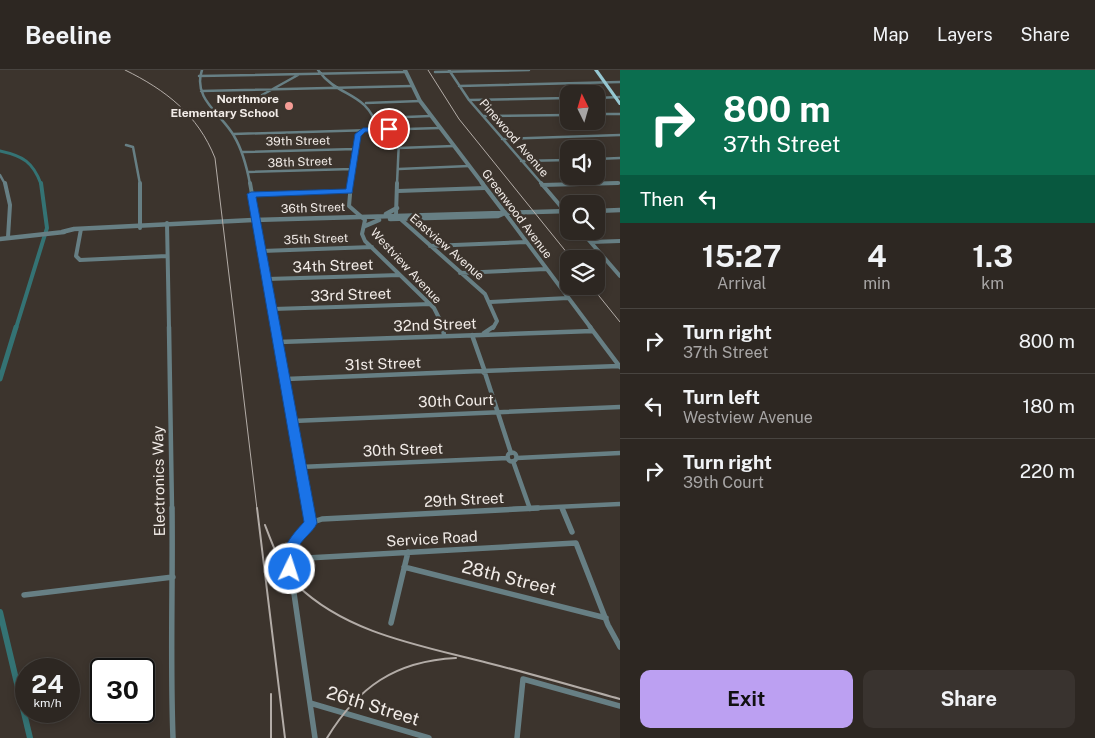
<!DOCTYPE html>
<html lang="en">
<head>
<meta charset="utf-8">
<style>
	body { margin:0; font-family:"Public Sans",sans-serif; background:#39332f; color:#f1f3f6; height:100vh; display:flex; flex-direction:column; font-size:19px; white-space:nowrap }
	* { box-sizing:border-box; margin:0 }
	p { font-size:16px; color:#a7a5a5 }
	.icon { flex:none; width:28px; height:28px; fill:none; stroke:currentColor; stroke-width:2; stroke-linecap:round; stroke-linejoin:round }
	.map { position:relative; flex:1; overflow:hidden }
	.details { display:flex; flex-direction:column; background:#2d2722; width:475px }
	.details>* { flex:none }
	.guide { background:#0b6e4f; color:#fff; overflow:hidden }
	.needle { width:32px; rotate:355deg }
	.buttons { position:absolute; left:560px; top:15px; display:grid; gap:10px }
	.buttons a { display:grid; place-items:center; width:45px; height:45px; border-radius:10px; background:#2d2722; box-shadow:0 2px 8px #0003,0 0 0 1px #484440; font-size:25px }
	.speed { position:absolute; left:15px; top:588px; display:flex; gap:10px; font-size:25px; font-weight:700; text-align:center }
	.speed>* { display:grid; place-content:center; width:65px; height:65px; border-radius:50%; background:#2d2722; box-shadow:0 2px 8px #0003,0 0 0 1px #484440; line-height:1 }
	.speed small { font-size:12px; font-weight:400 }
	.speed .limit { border:2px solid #111; border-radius:8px; background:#fff; color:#111 }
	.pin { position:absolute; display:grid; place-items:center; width:42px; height:42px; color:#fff; margin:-21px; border:2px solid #fff; border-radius:50%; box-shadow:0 1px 5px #0007 }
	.me { position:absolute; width:55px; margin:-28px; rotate:4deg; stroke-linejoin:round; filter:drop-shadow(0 0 4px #0008) }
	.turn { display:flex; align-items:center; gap:18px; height:105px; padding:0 20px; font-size:22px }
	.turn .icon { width:65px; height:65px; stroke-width:2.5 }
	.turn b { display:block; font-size:35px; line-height:42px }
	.then { display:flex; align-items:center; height:48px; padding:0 20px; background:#0003; gap:10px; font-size:19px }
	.eta { display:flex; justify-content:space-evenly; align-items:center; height:85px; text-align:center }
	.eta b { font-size:30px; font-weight:700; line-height:35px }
	.primary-button { display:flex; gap:10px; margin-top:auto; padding:10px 20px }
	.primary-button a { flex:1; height:58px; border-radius:10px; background:#bca0f2; color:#111; font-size:20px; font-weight:700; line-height:58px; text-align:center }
	.primary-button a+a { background:#39332f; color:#f1f3f6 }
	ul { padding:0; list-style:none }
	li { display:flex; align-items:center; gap:15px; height:65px; padding:0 20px; border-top:1px solid #484440 }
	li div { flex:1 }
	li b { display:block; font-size:19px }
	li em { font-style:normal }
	header { display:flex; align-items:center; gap:30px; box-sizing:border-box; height:70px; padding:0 25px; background:#2d2722; border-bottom:1px solid #484440 }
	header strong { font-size:24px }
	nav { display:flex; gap:28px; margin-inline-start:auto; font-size:18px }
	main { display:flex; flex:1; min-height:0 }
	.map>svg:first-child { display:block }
</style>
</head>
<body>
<header>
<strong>Beeline</strong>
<nav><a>Map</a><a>Layers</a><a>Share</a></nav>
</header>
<main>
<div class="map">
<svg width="620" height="668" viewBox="0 0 620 668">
	<rect width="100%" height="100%" fill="#3c342d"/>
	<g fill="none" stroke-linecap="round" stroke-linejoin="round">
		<path stroke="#347374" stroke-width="3" d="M0 81C23 86 33 92 41 114"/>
		<path stroke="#347374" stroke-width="4" d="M16 258 47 158 41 113"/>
		<path stroke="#347374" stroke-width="5" d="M0 309 16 257"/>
		<path stroke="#347374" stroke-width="6" d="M0 542 30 668"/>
		<path stroke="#677f84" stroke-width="2.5" d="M202 0C192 29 222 44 234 66 243 81 247 98 250 114
			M318 0C339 29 366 20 378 59
			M449 0 469 30 542 114
			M435 2 529 0
			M199 6 405 2
			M459 16 620 12
			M201 21 412 16
			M262 25 298 5
			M596 28 620 27
			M469 30 569 28
			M366 33 420 31
			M596 44H620
			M483 46 569 45
			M380 48 431 46
			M389 59 399 70 397 114
			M233 64 440 58
			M502 69 620 65
			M126 75 133 77 140 114
			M399 78 454 76
			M242 82 355 79
			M596 89 620 88
			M521 91 569 90
			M399 99 469 96
			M248 102 352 99
			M0 105 5 114
			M351 114 356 69 363 60
			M569 114 620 113"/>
		<path stroke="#677f84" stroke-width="4" d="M5 113 10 135 8 167
			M140 113V158
			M250 113 276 258
			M351 113 349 136 365 150 362 164 365 171 434 238 444 258
			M397 113 396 145 485 224 497 251 493 258
			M541 113 569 146
			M542 115 618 113
			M398 121 485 118
			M251 124 349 121
			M505 143 591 258
			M167 153 169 258
			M81 159 76 186 80 190 167 186
			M581 161 620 206
			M591 172 620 171
			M430 176 526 172
			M262 181 372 177
			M460 203 546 199
			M267 209 400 205
			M490 232 568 228
			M273 239 431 234"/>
		<path stroke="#677f84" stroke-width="4.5" d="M169 257 172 439
			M275 257 308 439
			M443 257 444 266
			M590 257 620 297
			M484 263 493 257
			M472 265 484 299
			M279 272 592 261
			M487 301 484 303 482 301 619 296
			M485 303 511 383
			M286 309 482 301
			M293 351 620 337
			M507.5 387a4.5 4.5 0 1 1 9 0a4.5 4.5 0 1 1-9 0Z
			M517 388 620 383
			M513 391 530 439
			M300 397 508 388
			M513 439 620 434"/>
		<path stroke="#677f84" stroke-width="5.5" d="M172 438C173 515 170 591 173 668
			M307 438 310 453 295 470 289 489 315 668
			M562 438 572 462
			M310 453 322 449 538 438
			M289 489 576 473 608 555 620 577
			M404 497 606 548
			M24 525 173 507
			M391 553 408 482
			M310 633 429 668
			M517 668 523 609 620 636"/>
		<path stroke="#677f84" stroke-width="4" d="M405 0 420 31 483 114"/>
		<path stroke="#677f84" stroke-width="4.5" d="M482 113 505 143
			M596 141 620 140
			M386 144 397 138
			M390 149 498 146 505 143
			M365 156 379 150
			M62 162 74 159 253 150 569 141
			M0 169 64 162"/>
		<path fill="#96c8d3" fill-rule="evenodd" d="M594 0H598L620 31V35H619Z"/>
		<path stroke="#b3aca7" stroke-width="1" d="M125 0C166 20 198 45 215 88L257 439
			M428 0 459 49 572 189
			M591 216 620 252"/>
		<path stroke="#b3aca7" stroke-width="2" d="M257 438 285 668
			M265 455C273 476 281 498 297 515 347 564 423 576 488 593 532 604 576 617 620 629
			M271 624V668
			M327 668C358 617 395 591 456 588"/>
	</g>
	<path fill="#1a73e8" stroke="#114b97" d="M389 57H392V61L365 62 361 66 352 123 256 127 317 453C313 462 304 467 299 476 294 485 299 495 295 503L290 505 285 503C276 483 291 466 304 452L247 124 251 122 346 119 355 64 363 58Z"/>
	<circle fill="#f59c95" stroke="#3c342d" stroke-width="2" cx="289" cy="36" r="5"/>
	<g text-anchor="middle" stroke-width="5" stroke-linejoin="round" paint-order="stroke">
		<g font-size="12" font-weight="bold" fill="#f1ebe7" stroke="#3c342d" text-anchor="end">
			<text x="279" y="33">Northmore<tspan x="279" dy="14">Elementary School</tspan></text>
		</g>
		<g font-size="12" fill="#f1ebe7" stroke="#3c342d">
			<text transform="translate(514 68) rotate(49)" y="4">Pinewood Avenue</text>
			<text transform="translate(298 71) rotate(-1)" y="4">39th Street</text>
			<text transform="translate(300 92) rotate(-2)" y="4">38th Street</text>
			<text transform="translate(313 138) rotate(-2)" y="4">36th Street</text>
			<text transform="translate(517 144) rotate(53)" y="4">Greenwood Avenue</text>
			<text transform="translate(316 169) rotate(-2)" y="4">35th Street</text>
			<text transform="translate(447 177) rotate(41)" y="4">Eastview Avenue</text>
			<text transform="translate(406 196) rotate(47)" y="4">Westview Avenue</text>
		</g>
		<g font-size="15" fill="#f1ebe7" stroke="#3c342d">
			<text transform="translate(333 196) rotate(-2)" y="5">34th Street</text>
			<text transform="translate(351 225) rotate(-2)" y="5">33rd Street</text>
			<text transform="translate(435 255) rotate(-2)" y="5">32nd Street</text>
			<text transform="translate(383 294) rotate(-2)" y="5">31st Street</text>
			<text transform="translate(456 331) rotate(-2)" y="5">30th Court</text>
			<text transform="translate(403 380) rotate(-2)" y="5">30th Street</text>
			<text transform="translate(159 411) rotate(-91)" y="5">Electronics Way</text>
			<text transform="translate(464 430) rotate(-3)" y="5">29th Street</text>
			<text transform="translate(432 469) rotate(-3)" y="5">Service Road</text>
		</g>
		<g font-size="18" fill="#f1ebe7" stroke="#3c342d">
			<text transform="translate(509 508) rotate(14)" y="6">28th Street</text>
			<text transform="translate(373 636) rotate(17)" y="6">26th Street</text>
		</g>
	</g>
</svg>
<div class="buttons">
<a><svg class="needle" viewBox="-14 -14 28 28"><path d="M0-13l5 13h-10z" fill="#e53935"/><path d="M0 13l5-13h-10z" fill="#a7a5a5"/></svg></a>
<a><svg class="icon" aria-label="sound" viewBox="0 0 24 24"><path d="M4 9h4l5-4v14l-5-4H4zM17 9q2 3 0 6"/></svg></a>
<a><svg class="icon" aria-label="search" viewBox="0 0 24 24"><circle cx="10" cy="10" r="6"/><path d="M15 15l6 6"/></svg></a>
<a><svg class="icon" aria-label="layers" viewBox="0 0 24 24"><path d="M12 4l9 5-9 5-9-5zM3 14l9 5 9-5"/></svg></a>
</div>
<div class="speed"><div>24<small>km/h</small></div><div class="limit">30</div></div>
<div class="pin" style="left:389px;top:59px;background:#d93025"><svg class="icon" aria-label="arrive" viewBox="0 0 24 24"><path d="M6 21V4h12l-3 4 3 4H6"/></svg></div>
<svg class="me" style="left:290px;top:499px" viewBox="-20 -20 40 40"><circle r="17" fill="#1a73e8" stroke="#fff" stroke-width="3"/><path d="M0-11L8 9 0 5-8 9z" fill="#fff"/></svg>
</div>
<section class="details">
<div class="guide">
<div class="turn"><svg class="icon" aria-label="right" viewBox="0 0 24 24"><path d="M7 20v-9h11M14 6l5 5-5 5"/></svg><div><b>800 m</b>37th Street</div></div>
<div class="then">Then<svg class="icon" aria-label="left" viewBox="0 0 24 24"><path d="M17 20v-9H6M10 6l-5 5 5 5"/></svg></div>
</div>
<div class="eta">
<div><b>15:27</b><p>Arrival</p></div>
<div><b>4</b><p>min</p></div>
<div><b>1.3</b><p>km</p></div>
</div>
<ul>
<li><svg class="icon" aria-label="right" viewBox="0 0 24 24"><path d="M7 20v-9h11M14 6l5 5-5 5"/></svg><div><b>Turn right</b><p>37th Street</p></div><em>800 m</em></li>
<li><svg class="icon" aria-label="left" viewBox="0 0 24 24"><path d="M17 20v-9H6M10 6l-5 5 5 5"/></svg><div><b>Turn left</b><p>Westview Avenue</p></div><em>180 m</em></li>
<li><svg class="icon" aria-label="right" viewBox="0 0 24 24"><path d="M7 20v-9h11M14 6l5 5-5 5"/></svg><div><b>Turn right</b><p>39th Court</p></div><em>220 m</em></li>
</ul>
<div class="primary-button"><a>Exit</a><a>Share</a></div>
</section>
</main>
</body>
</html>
